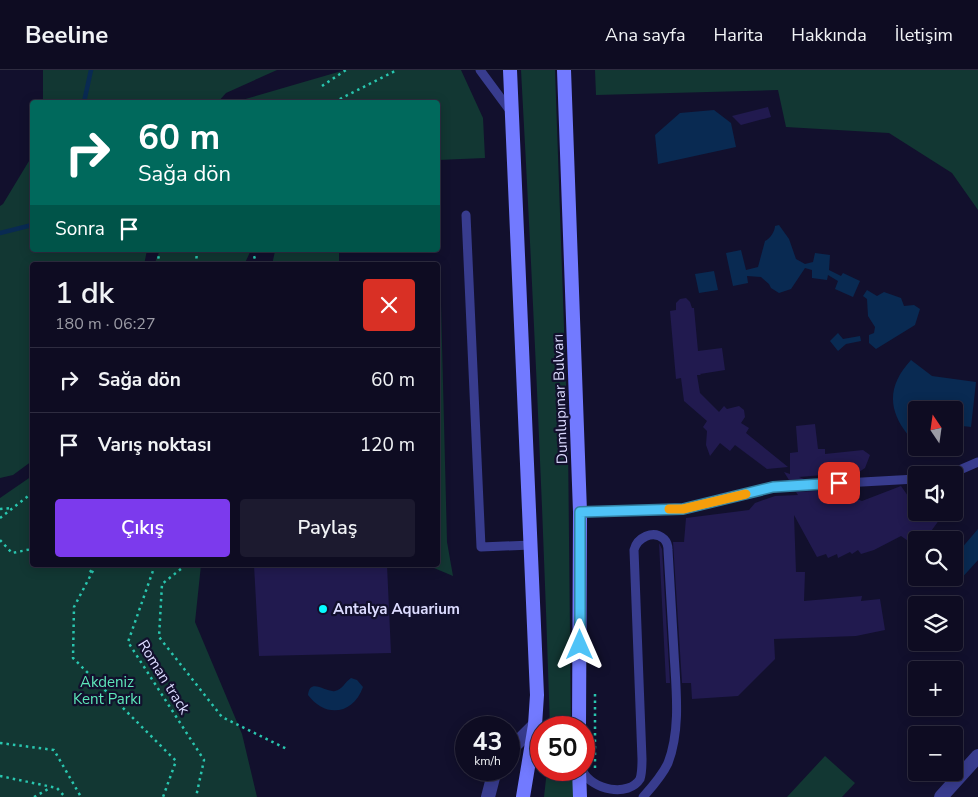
<!DOCTYPE html>
<html lang="tr">
<head>
<meta charset="utf-8">
<style>
	body { margin:0; font-family:"Nunito Sans",sans-serif; background:#1c1a2f; color:#f1f3f6; height:100vh; display:flex; flex-direction:column; font-size:19px; white-space:nowrap }
	* { box-sizing:border-box; margin:0 }
	p { font-size:16px; color:#9b9ba5 }
	.icon { flex:none; width:28px; height:28px; fill:none; stroke:currentColor; stroke-width:2; stroke-linecap:round; stroke-linejoin:round }
	.map { position:relative; flex:1; overflow:hidden }
	.details { position:absolute; left:30px; top:192px; width:410px; height:305px; display:flex; flex-direction:column; background:#0e0c22; border-radius:5px; box-shadow:0 2px 12px #0003,0 0 0 1px #2e2c40 }
	.details>* { flex:none }
	.guide { position:absolute; left:30px; top:30px; width:410px; height:152px; border-radius:5px; box-shadow:0 2px 12px #0003,0 0 0 1px #2e2c40; background:#00695c; color:#fff; overflow:hidden }
	.needle { width:32px; rotate:347deg }
	.controls { position:absolute; left:908px; top:331px; display:grid; gap:10px }
	.controls a { display:grid; place-items:center; width:55px; height:55px; border-radius:5px; background:#0e0c22; box-shadow:0 2px 12px #0003,0 0 0 1px #2e2c40; font-size:25px }
	.speed { position:absolute; left:455px; top:646px; display:flex; gap:10px; font-size:25px; font-weight:700; text-align:center }
	.speed>* { display:grid; place-content:center; width:65px; height:65px; border-radius:50%; background:#0e0c22; box-shadow:0 2px 12px #0003,0 0 0 1px #2e2c40; line-height:1 }
	.speed small { font-size:12px; font-weight:400 }
	.speed .limit { border:8px solid #d22; background:#fff; color:#111 }
	.pin { position:absolute; display:grid; place-items:center; width:42px; height:42px; color:#fff; margin:-21px; border-radius:10px; box-shadow:0 2px 8px #0006 }
	.me { position:absolute; width:55px; margin:-28px; rotate:0deg; stroke-linejoin:round; filter:drop-shadow(0 0 4px #0008) }
	.turn { display:flex; align-items:center; gap:18px; height:105px; padding:0 25px; font-size:22px }
	.turn .icon { width:65px; height:65px; stroke-width:2.5 }
	.turn b { display:block; font-size:35px; line-height:42px }
	.then { display:flex; align-items:center; height:48px; padding:0 25px; background:#0003; gap:10px; font-size:19px }
	.round { display:grid; place-items:center; flex:none; width:52px; height:52px; border-radius:5px; background:#1c1a2f }
	.headline { display:flex; align-items:center; justify-content:space-between; height:85px; padding:0 25px }
	h1 { font-size:30px; font-weight:600; line-height:38px }
	.primary-button { display:flex; gap:10px; margin-top:auto; padding:10px 25px }
	.primary-button a { flex:1; height:58px; border-radius:5px; background:#7c3aed; color:#fff; font-size:20px; font-weight:600; line-height:58px; text-align:center }
	.primary-button a+a { background:#1c1a2f; color:#f1f3f6 }
	ul { padding:0; list-style:none }
	li { display:flex; align-items:center; gap:15px; height:65px; padding:0 25px; border-top:1px solid #2e2c40 }
	li div { flex:1 }
	li b { display:block; font-size:19px }
	li em { font-style:normal }
	header { display:flex; align-items:center; gap:30px; box-sizing:border-box; height:70px; padding:0 25px; background:#0e0c22; border-bottom:1px solid #2e2c40 }
	header strong { font-size:24px }
	nav { display:flex; gap:28px; margin-inline-start:auto; font-size:18px }
	.map>svg:first-child { display:block }
</style>
</head>
<body>
<header>
<strong>Beeline</strong>
<nav><a>Ana sayfa</a><a>Harita</a><a>Hakkında</a><a>İletişim</a></nav>
</header>
<div class="map">
<svg width="978" height="727" viewBox="0 0 978 727">
	<rect width="100%" height="100%" fill="#12102d"/>
	<path fill="#123733" d="M43 0H277L226 23 218 32H43Z
		M345 0H461L483 48 485 88 438 90V32H235Z
		M521 0H555L568 372 571 657H550C543 438 533 219 521 0Z
		M595 0H978V140L952 103 889 63 786 57 778 20 596 25Z
		M32 86V180H147L144 195H32V391L13 405 0 408V136L3 134Z
		M160 180H251L244 195H154Z
		M275 181H339V195H272Z
		M440 194 447 472 453 506 427 495H438V195H436Z
		M32 406V495H201L195 552 242 664 257 727H0V428Z
		M825 686 855 713 842 727H787Z
		M547 700H572L574 727H544Z"/>
	<path fill="#092a52" d="M714 40 731 53 736 77 658 94 655 65 680 43Z
		M779 155 789 169 796 189 805 194 813 192 815 183 830 185 829 200 841 206 843 203 860 211 853 227 835 219 838 211 828 205 827 210 812 208V200L805 198 791 219 779 223 771 218 769 214 761 207 747 206 748 213 733 216 726 183 741 180 746 200 758 197 765 171C770 169 775 161 775 156Z
		M714 201 718 220 699 223 695 204Z
		M867 220 877 226 884 222 901 228 904 236 914 235 920 239 915 255 876 279 869 273V265L874 263 875 257 868 246 867 229 863 226Z
		M838 263 843 269 860 266 861 271 846 274 838 281 830 271Z
		M911 290 932 306 976 312 971 357 954 355V340H916V361L908 365C887 339 888 315 911 290Z
		M978 459V490L959 511 954 507V487Z
		M351 608 357 610 363 617C353 645 325 648 308 625 310 607 326 623 335 621 342 620 345 612 351 608Z"/>
	<g fill="none" stroke-linecap="round" stroke-linejoin="round">
		<path stroke="#092a52" stroke-width="4.5" d="M84 32 91 0
			M0 163 32 155"/>
	</g>
	<path fill="#211a4f" d="M768 37 771 47 741 55 732 46Z
		M686 228 690 232 692 238H694L698 281 722 278 725 300 700 304 701 305H697L700 323 719 342 724 336 727 339 739 336 744 340 745 347 741 353 749 358 746 363 788 397 767 399 735 375 730 381 720 373 710 386 706 375 707 361 703 357 707 351 684 331 681 308 676 309 670 241 676 240V233L680 229Z
		M815 354 818 379H825V384L863 380 870 385 865 398 859 402 799 407 804 409 789 410 784 402 790 404V383L798 382 796 356Z
		M901 416 908 426 916 420V442H945L929 464 925 463 919 470H913L911 473 901 466 874 480 861 484 858 480 852 484 850 482 838 488 837 484 828 488 826 484 817 487 794 445 796 502H805L804 531 862 526 861 531 880 529 885 560 856 566 774 569 775 589 738 626 692 629 691 613H682L673 472H684L686 448 749 440 755 433 775 426 798 425 796 422 833 420 862 431Z
		M659 473 662 479 670 613H666Z
		M254 495H387L391 583 259 586Z"/>
	<g fill="none" stroke-linecap="round" stroke-linejoin="round">
		<path stroke="#29c6af" stroke-width="2.5" stroke-dasharray="2.5 4" stroke-linecap="butt" d="M322 16 346 0
			M334 32 397 0
			M252 180 255 189 253 195
			M157 195 160 180
			M196 195 197 180
			M0 439 11 438
			M0 448 32 423
			M0 470 12 483 32 479
			M86 495 92 503
			M96 495 74 537 73 588 176 691 163 727
			M155 495 128 572 204 690 196 727
			M186 495 162 514 159 567 222 647 287 679
			M595 624V698
			M0 673 54 680 81 727
			M0 706 57 718 65 727
			M34 727 50 718"/>
		<path stroke="#383c8e" stroke-width="9" d="M480 0 511 42
			M466 145 481 477 531 475
			M948 405 978 392
			M580 442 683 439 773 417 916 409
			M582 700C592 721 629 727 640 709 642 703 642 696 642 689L634 480C637 468 653 459 664 469 667 472 668 476 668 480 670 515 672 549 674 583 676 619 681 659 668 693 662 706 652 717 643 727"/>
		<path stroke="#383c8e" stroke-width="14" d="M941 727 978 686"/>
		<path stroke="#383c8e" stroke-width="14" d="M509 681 535 655
			M488 727 495 700"/>
		<path stroke="#727aff" stroke-width="14" d="M510 0 537 625 535 655 523 727
			M564 0 580 442 579 658
			M579 700 580 727"/>
	</g>
	<g fill="none" stroke-linecap="round" stroke-linejoin="round">
		<defs>
			<path id="route" d="M580 575V442L683 439 773 417 839 413"/>
		</defs>
		<use href="#route" stroke="#337fa1" stroke-width="12"/>
		<use href="#route" stroke="#4fc3f7" stroke-width="9"/>
		<path stroke="#f59e0b" stroke-width="9" d="M669 439H683L746 424"/>
	</g>
	<circle fill="#07fbff" stroke="#12102d" stroke-width="2" cx="323" cy="539" r="5"/>
	<g text-anchor="middle" stroke-width="4.5" stroke-linejoin="round" paint-order="stroke">
		<g font-size="15" fill="#dcdbff" stroke="#12102d">
			<text transform="translate(560 329) rotate(-92)" y="5">Dumlupınar Bulvarı</text>
			<text transform="translate(164 607) rotate(58)" y="5">Roman track</text>
		</g>
		<g font-size="15" font-weight="bold" fill="#dcdbff" stroke="#12102d" text-anchor="start">
			<text x="333" y="544">Antalya Aquarium</text>
		</g>
		<g font-size="15" fill="#5ee8ba" stroke="#12102d">
			<text x="107" y="617">Akdeniz<tspan x="107" dy="17">Kent Parkı</tspan></text>
		</g>
	</g>
</svg>
<div class="controls">
<a><svg class="needle" viewBox="-14 -14 28 28"><path d="M0-13l5 13h-10z" fill="#e53935"/><path d="M0 13l5-13h-10z" fill="#9b9ba5"/></svg></a>
<a><svg class="icon" aria-label="sound" viewBox="0 0 24 24"><path d="M4 9h4l5-4v14l-5-4H4zM17 9q2 3 0 6"/></svg></a>
<a><svg class="icon" aria-label="search" viewBox="0 0 24 24"><circle cx="10" cy="10" r="6"/><path d="M15 15l6 6"/></svg></a>
<a><svg class="icon" aria-label="layers" viewBox="0 0 24 24"><path d="M12 4l9 5-9 5-9-5zM3 14l9 5 9-5"/></svg></a>
<a>+</a>
<a>−</a>
</div>
<div class="speed"><div>43<small>km/h</small></div><div class="limit">50</div></div>
<div class="pin" style="left:839px;top:413px;background:#d93025"><svg class="icon" aria-label="arrive" viewBox="0 0 24 24"><path d="M6 21V4h12l-3 4 3 4H6"/></svg></div>
<svg class="me" style="left:580px;top:575px" viewBox="-20 -20 40 40"><path d="M0-17L14 15 0 8-14 15z" fill="#4fc3f7" stroke="#fff" stroke-width="4"/></svg>
<div class="guide">
<div class="turn"><svg class="icon" aria-label="right" viewBox="0 0 24 24"><path d="M7 20v-9h11M14 6l5 5-5 5"/></svg><div><b>60 m</b>Sağa dön</div></div>
<div class="then">Sonra<svg class="icon" aria-label="arrive" viewBox="0 0 24 24"><path d="M6 21V4h12l-3 4 3 4H6"/></svg></div>
</div>
<section class="details">
<div class="headline"><div><h1>1 dk</h1><p>180 m · 06:27</p></div><a class="round" style="background:#d93025;color:#fff"><svg class="icon" aria-label="close" viewBox="0 0 24 24"><path d="M6 6l12 12M18 6L6 18"/></svg></a></div>
<ul>
<li><svg class="icon" aria-label="right" viewBox="0 0 24 24"><path d="M7 20v-9h11M14 6l5 5-5 5"/></svg><div><b>Sağa dön</b></div><em>60 m</em></li>
<li><svg class="icon" aria-label="arrive" viewBox="0 0 24 24"><path d="M6 21V4h12l-3 4 3 4H6"/></svg><div><b>Varış noktası</b></div><em>120 m</em></li>
</ul>
<div class="primary-button"><a>Çıkış</a><a>Paylaş</a></div>
</section>
</div>
</body>
</html>
